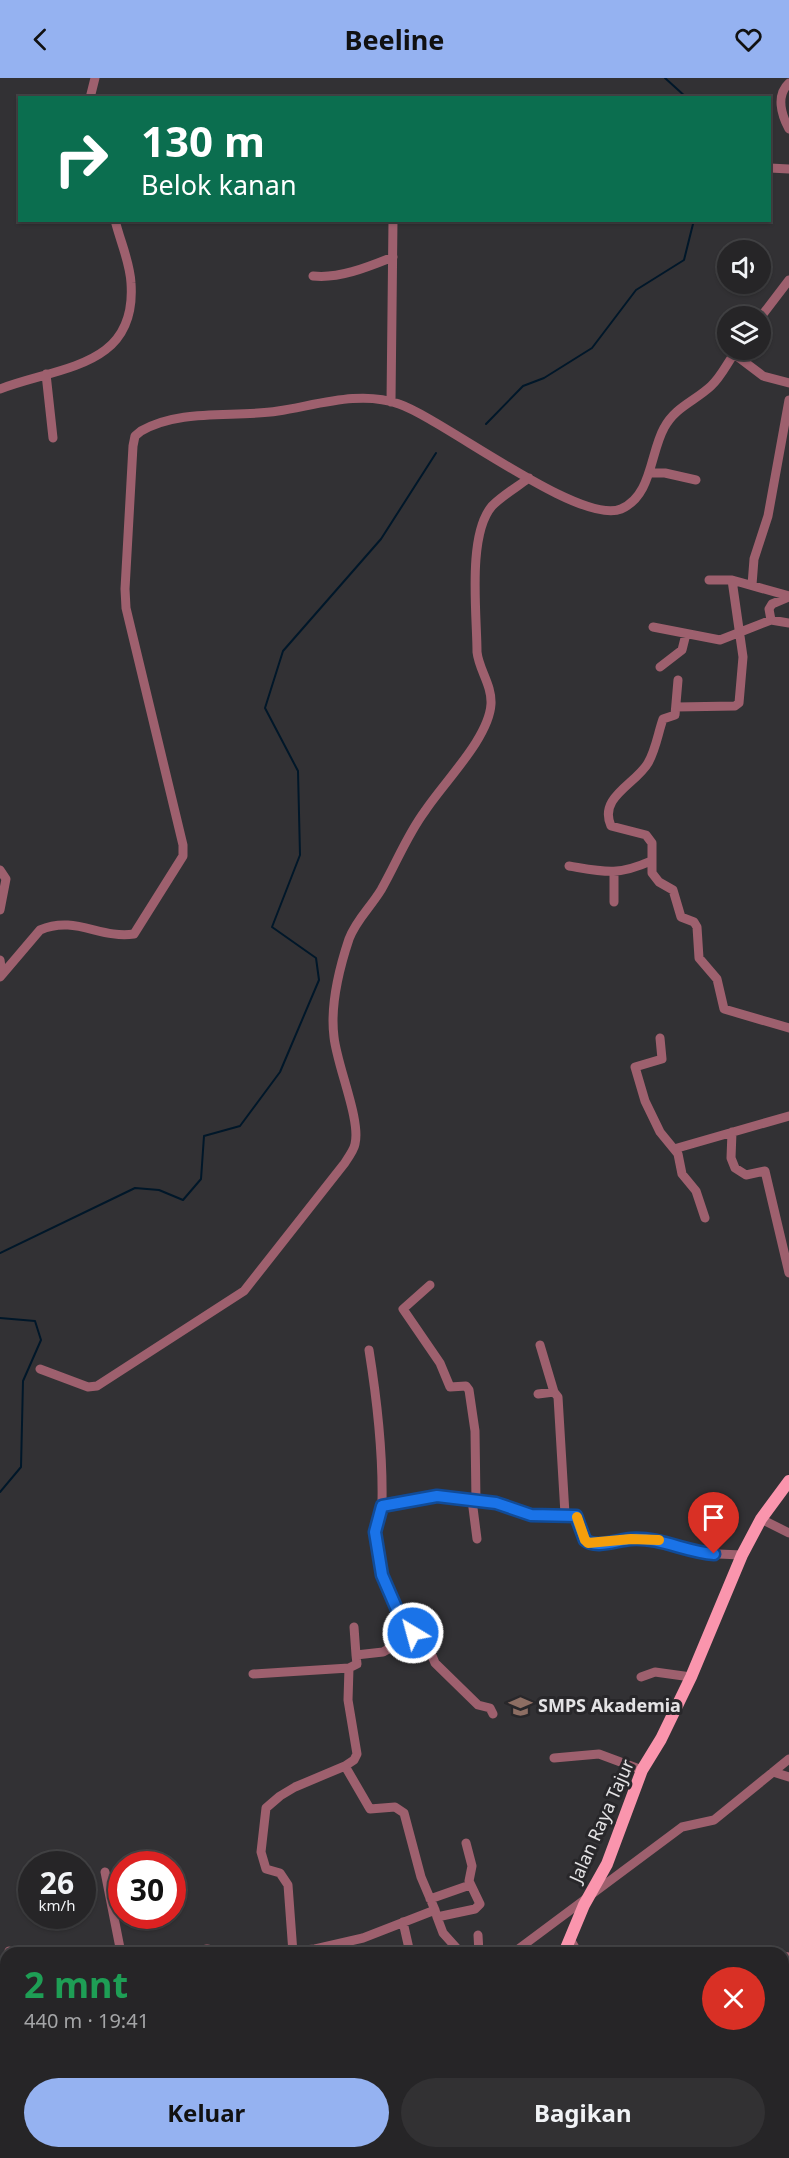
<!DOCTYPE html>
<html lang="id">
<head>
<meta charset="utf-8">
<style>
	body { margin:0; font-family:"Noto Sans",sans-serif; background:#323133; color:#f1f3f6; height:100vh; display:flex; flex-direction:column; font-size:22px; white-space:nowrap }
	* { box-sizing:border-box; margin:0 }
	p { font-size:20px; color:#a4a5a7 }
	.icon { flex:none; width:33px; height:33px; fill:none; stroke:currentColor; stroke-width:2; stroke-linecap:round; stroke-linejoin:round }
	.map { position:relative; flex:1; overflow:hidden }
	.side { position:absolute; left:0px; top:1869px; width:789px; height:212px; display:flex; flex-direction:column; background:#262527; border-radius:18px 18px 0 0; box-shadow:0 2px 4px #0004,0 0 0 2px #424244 }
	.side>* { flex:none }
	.top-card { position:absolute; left:18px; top:18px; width:753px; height:126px; border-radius:0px; box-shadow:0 2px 4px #0004,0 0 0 2px #424244; background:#0b6e4f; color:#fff; overflow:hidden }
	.tools { position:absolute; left:717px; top:162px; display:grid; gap:12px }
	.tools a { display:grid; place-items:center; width:54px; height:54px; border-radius:50%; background:#262527; box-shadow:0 2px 4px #0004,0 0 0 2px #424244; font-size:30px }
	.speed { position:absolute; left:18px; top:1773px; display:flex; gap:12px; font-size:30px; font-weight:700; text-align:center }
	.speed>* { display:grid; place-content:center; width:78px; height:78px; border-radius:50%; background:#262527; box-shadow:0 2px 4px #0004,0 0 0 2px #424244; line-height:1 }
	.speed small { font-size:15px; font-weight:400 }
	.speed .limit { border:9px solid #d22; background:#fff; color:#111 }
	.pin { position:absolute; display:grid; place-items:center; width:51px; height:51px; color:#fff; margin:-62px -26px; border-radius:50% 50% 50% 0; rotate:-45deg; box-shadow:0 0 6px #0007 }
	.pin .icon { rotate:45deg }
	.me { position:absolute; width:66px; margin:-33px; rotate:323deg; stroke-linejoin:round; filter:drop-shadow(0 0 4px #0008) }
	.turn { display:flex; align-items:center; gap:21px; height:126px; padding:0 24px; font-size:27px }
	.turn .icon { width:78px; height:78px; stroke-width:2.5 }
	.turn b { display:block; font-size:42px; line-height:51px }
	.round { display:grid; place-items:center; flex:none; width:63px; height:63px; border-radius:32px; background:#323133 }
	.overview { display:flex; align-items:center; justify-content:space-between; height:102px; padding:0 24px }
	h1 { font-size:36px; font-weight:700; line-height:45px; color:#1e9e55 }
	.action { display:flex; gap:12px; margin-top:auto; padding:12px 24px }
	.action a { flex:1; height:69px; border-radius:36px; background:#95b2f1; color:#111; font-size:24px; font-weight:700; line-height:69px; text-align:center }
	.action a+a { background:#323133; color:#f1f3f6 }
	header { display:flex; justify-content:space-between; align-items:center; height:78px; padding:0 24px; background:#95b2f1; color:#111; font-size:27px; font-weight:700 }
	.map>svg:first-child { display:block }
</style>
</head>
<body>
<header><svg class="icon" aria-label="back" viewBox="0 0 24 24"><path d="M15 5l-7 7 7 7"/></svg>Beeline<svg class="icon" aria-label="heart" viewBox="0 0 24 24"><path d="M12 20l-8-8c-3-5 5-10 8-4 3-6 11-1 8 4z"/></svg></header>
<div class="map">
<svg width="789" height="2080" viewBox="0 0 789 2080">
	<rect width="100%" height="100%" fill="#323134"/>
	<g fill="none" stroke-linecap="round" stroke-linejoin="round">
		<path stroke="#001729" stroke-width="2" d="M665 0 687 20
			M486 346 523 308 544 300 592 270 636 212 684 182 694 142
			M0 1175 135 1110 159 1112 183 1122 201 1101 204 1058 240 1048 280 994 319 902 316 880 272 849 300 777 298 693 265 630 283 573 381 461 436 375
			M0 1240 35 1243 41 1262 23 1303 21 1389 0 1414"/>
		<path stroke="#9e606e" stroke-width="9" d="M789 5C776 17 781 36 789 51
			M90 20 95 0
			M770 90 789 91
			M313 198C339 201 368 189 393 179
			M760 240 789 202
			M734 276 763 298 789 305
			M46 296 53 360
			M0 311C60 288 137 290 131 205 130 184 120 163 115 142
			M391 324 393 142
			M649 395H665L696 402
			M709 502H732L789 518
			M752 507 754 481 768 438 789 322
			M789 519 772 526 769 531 771 542 789 545
			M653 549 720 562 771 542
			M660 589 682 572 686 556
			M678 602 675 637 663 641C658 655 656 671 648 685 636 706 598 719 611 748L646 757 652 765V795L659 804 673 812 681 839 694 844 697 849 699 880 717 901 724 931 789 950
			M676 629 735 628 739 625 743 579 732 502
			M569 788C605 794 617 798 651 783
			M0 792 6 801 0 832
			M614 824V795
			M0 882 2 896
			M0 899 40 852C75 837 100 861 134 856L183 778V767L126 530 125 511 133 368 135 358 141 353C181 330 234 340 278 333 317 327 361 312 399 326 443 341 580 448 621 431 652 418 650 375 664 350 675 329 695 323 711 308 722 298 728 283 737 272
			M660 960 662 981 635 989 645 1023 660 1054 678 1076 682 1096 696 1113 705 1140
			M732 1054 731 1080 735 1090 746 1097 765 1093 789 1195
			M674 1071 789 1038
			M430 1207 403 1231 440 1285 450 1309 466 1308 469 1312 475 1353 476 1423
			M540 1267 554 1314
			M40 1291 88 1309 97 1308 244 1213 344 1086C348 1080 354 1072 355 1066 361 1042 337 988 334 959 330 928 339 891 349 861 356 842 370 830 381 812 396 786 407 757 425 733 444 704 489 660 491 626 492 607 479 592 477 574 477 537 467 457 492 428 503 417 517 409 529 400
			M538 1316 554 1314 558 1319 565 1436
			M472 1422 477 1461
			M382 1428 437 1417 496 1425 531 1437 576 1438 585 1462 594 1466 631 1461H655L695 1475 742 1477
			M761 1441 789 1455
			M354 1549 356 1577
			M408 1557 419 1555 424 1558 435 1585 478 1627 490 1630 493 1636
			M349 1590 348 1622 357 1676 354 1682 345 1688 370 1731 395 1729 404 1735 421 1799 435 1832
			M253 1596 349 1590 357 1586 356 1577 383 1574 408 1560C400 1524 376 1495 375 1455 375 1445 382 1435 382 1424 383 1373 377 1322 369 1272
			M641 1599 655 1594 691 1599
			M554 1680 599 1676 642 1692
			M773 1694 789 1699
			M105 1794 121 1875
			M430 1821 470 1807
			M437 1839 443 1855 461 1875
			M403 1844 410 1875
			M478 1857 479 1875
			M570 1861 578 1875
			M9 1873 10 1875
			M188 1875 207 1871 229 1875
			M269 1875 315 1871 363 1860 435 1832 437 1839 475 1831 480 1826 469 1803 472 1788 466 1765
			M293 1875 288 1807 280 1795 266 1791 261 1774 266 1730 280 1718 295 1709 345 1688
			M513 1875 682 1749 714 1742 789 1681
			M694 1875H751
			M783 1878 789 1879
			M0 1961 6 1957
			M0 1999 6 2004
			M783 2066 789 2065
			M45 2074 46 2080
			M380 2074 386 2080
			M240 2080 248 2074"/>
		<path stroke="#fa95ad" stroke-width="12" d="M564 1875 584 1827 607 1786 642 1692 661 1661 691 1599 742 1477 761 1441 789 1403
			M493 2080 494 2074"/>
	</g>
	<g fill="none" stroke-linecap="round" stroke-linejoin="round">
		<defs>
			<path id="route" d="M413 1555 408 1557 382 1497 375 1454 382 1428 437 1418 496 1425 531 1437 576 1438 585 1462C596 1471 617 1462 631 1461 661 1459 685 1474 714 1476"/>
		</defs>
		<use href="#route" stroke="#114b97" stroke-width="15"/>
		<use href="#route" stroke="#1a73e8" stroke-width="10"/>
		<path stroke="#f59e0b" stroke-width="10" d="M577 1439 585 1462 588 1465 631 1461 659 1462"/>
	</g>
	<defs>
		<symbol id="school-bare" viewBox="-9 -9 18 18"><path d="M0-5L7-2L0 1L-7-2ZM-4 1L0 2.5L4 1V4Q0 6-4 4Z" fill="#8d6e63" stroke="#28272a" stroke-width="2.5" paint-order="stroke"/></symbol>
	</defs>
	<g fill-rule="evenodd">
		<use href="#school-bare" x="504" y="1612" width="33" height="33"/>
	</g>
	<g text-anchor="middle" stroke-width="6" stroke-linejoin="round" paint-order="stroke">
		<g font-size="18" font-weight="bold" fill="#e4e3e5" stroke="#28272a" text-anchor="start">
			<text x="538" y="1634">SMPS Akademia</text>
		</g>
		<g font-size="18" fill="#e4e3e5" stroke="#28272a">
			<text transform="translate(602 1743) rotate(-66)" y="6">Jalan Raya Tajur</text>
		</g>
	</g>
</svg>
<div class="tools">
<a><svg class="icon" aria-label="sound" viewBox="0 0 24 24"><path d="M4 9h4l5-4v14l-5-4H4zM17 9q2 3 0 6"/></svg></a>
<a><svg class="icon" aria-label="layers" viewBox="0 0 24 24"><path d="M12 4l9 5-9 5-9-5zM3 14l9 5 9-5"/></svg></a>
</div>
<div class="speed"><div>26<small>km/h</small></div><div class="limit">30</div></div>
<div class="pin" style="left:714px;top:1476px;background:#d93025"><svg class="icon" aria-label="arrive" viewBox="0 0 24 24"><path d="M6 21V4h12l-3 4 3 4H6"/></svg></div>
<svg class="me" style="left:413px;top:1555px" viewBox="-20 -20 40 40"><circle r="17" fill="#1a73e8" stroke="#fff" stroke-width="3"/><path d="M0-11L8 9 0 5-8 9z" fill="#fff"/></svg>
<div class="top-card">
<div class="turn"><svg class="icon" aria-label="right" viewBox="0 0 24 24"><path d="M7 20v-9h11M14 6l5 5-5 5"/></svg><div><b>130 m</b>Belok kanan</div></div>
</div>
<section class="side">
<div class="overview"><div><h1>2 mnt</h1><p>440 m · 19:41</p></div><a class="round" style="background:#d93025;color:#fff"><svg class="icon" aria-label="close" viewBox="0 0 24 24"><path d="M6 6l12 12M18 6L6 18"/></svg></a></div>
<div class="action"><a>Keluar</a><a>Bagikan</a></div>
</section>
</div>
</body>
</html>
